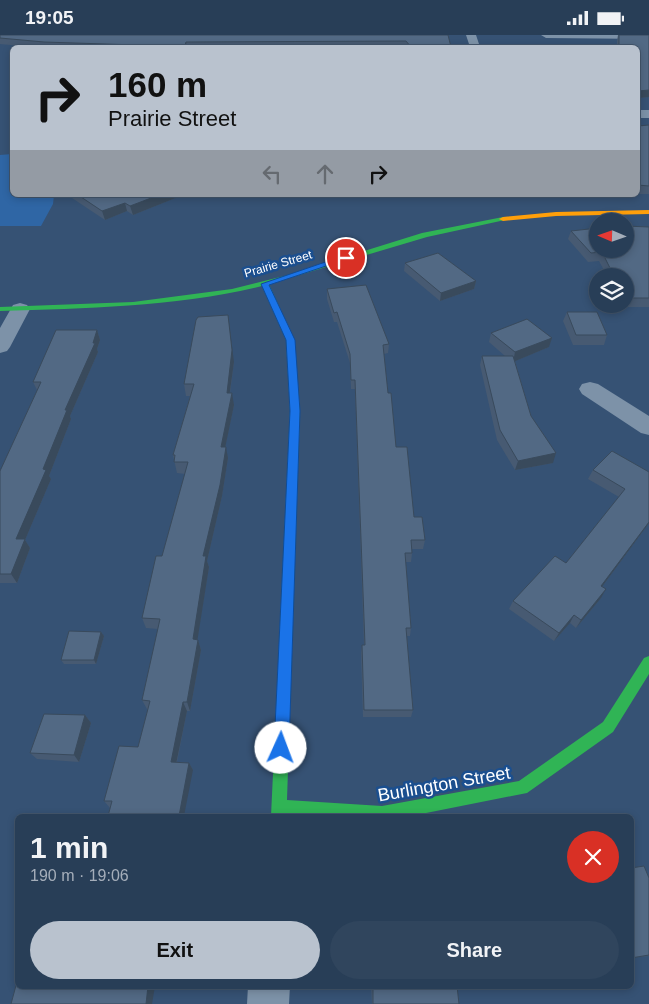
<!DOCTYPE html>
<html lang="en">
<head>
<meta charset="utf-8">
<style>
	body { margin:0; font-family:Helvetica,sans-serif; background:#30455d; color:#f1f3f6; height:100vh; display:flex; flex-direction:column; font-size:19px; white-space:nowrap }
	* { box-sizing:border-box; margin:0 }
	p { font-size:16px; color:#a5aeba }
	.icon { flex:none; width:28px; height:28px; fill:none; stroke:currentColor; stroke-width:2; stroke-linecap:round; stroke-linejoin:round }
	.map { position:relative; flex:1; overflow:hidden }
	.drawer { position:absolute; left:15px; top:779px; width:619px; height:175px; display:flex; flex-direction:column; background:#283e57; border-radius:8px; box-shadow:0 2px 8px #0003,0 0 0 1px #44576d }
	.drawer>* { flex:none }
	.guide { position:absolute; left:10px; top:10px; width:630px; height:152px; border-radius:8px; box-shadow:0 2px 8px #0003,0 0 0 1px #44576d; background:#b9c2ce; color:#111; overflow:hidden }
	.needle { width:32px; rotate:272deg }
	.tools { position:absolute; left:589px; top:178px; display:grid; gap:10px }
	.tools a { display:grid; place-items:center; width:45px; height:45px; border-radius:50%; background:#283e57; box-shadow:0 2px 8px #0003,0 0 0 1px #44576d; font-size:25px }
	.pin { position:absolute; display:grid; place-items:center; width:42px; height:42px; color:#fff; margin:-21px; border:2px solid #fff; border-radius:50%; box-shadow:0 1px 5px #0007 }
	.me { position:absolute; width:55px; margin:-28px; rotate:2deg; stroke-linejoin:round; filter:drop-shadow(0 0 4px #0008) }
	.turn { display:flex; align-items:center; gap:18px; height:105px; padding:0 15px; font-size:22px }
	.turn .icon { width:65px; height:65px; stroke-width:2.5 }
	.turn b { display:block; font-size:35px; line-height:42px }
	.lanes { display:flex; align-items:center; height:48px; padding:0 15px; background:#0003; justify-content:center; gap:25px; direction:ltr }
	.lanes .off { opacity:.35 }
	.round { display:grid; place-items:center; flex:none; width:52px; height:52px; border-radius:26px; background:#30455d }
	.head { display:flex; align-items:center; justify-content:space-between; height:85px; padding:0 15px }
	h1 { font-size:30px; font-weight:700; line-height:38px }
	.primary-button { display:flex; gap:10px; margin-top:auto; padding:10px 15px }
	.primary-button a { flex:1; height:58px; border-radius:30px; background:#b9c2ce; color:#111; font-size:20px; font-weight:700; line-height:58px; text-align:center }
	.primary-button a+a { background:#30455d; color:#f1f3f6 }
	.status { display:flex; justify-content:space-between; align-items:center; height:35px; padding:0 25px; background:#283e57; direction:ltr }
	.status svg { height:14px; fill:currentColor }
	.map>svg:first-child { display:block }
</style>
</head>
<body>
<div class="status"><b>19:05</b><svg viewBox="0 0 49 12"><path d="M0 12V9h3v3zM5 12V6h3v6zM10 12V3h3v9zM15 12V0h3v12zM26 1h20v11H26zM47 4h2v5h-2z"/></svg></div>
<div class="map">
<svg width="649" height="969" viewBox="0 0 649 969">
	<rect width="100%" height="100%" fill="#365274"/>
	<path fill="#2f66a5" d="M12 119V160H54L53 169 41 191H0V120Z"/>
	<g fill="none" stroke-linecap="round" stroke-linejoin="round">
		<path fill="#7d92a8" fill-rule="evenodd" d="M466 0H476L480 12H470Z
			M541 0H649V4L546 3Z
			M638 75H649V83H638Z
			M20 268 27 270 30 274 10 312 7 316 0 318V293L13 270Z
			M590 347 598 349 649 381V400L641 398 582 359 579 354 582 349Z
			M248 951H290L289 969H247Z"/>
		<path fill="#30b455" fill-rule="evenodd" d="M503 182 507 184 505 185 427 202 269 249 294 305 300 376 287 765 382 771 519 746 603 687 644 623 649 621V639L613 697 527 758 411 781H271L290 376 286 305 262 251C176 272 88 273 0 276V272L133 267 232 254 284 241 422 198Z"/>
		<path fill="#ff9f0a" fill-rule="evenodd" d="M649 175V179L556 181 503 186 499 184 503 182 556 177Z"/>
	</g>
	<path fill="#475a72" d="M0 0H448L451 12H31L0 9Z
		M618 0H649V62L638 63V12H617V6Z
		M649 90V159H638V91Z
		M71 160H183L133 180 127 176 105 185 72 163Z
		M649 192V272H622L620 269H625V241H607L599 226 588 227 568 204 571 196Z
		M405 228 476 246 474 254 440 266 404 236Z
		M327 254 389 309 388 318 384 319 388 358 396 412 414 482 425 505 423 514H412V518L411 527H406L411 593 410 601H407L413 675 411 682H363L361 618 362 610H364L355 354H351L350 328 337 287H334L327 264Z
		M567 277 607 300 604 310H573L563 286Z
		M97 295 100 305 97 314 98 317 70 381 71 384 49 441 51 444 25 505 30 513 17 548H0V436L37 355 33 347Z
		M491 298 549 312 515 326 531 381 553 428 515 435 497 405 480 330 482 321H505L489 307Z
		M234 327 230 358 234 370 225 412 228 423 222 461 207 526 209 532 197 605H198L201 615 190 676H187L177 727 189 728 193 735 110 773 104 766 138 712 148 674H147L142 665 158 594 146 593 142 583 162 521 185 439 177 438 173 420 190 361H186L184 349Z
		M612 416 649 488 602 552 601 563 576 593 570 588 554 606 509 574 513 566 566 528 619 462 588 444 593 435Z
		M101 597 104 601 96 629H64L61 625Z
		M85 680 91 688 79 727 37 724 30 718Z
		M631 833 649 843V921L631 923Z
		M371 951H457L459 969H372Z"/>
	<path fill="#394a5c" d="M186 7 187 12H167V11Z
		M649 55V62L638 63V56Z
		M159 160H183L133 180 130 171Z
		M125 168 127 176 105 185 102 176Z
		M476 246 474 254 440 266 441 258Z
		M228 280 234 327 228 370 227 358Z
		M97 295 100 305 97 314 98 317 70 381 71 384 49 441 51 444 25 505 30 513 17 548 11 539 16 504 43 434 65 375Z
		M552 303 549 312 513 327 515 317Z
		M232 358 234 370 223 423 221 412Z
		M226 412 228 423 222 461 207 526 209 532 196 614 193 604 203 521Z
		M556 418 553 428 515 435 518 426Z
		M649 487V488L596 560 601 551Z
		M606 554 601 563 576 593 581 585Z
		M574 580 570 588 554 606 559 598Z
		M101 597 104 601 96 629 94 625Z
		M198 605 201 615 190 676 187 667Z
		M183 667 187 676 175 734 171 727Z
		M85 680 91 688 79 727 74 720Z
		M189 728 193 735 184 781H179Z
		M148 951H155L152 969H146Z"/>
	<path fill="#526984" stroke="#394a5c" d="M0 0H448L451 12H411L406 6 186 7 185 10 167 11 44 7 0 3Z
		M619 0H649V55L638 56V12H619Z
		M649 90V151L638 150V91Z
		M78 160H159L130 171 125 168 102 176Z
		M625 191 649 192V263H625V241H614L602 217 591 218 571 196 598 193V214H625Z
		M438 218 476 246 441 258 405 228Z
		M366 250 389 309 383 310 388 358H391L396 412H407L414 482H422L425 505H411L412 518H405L411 593H406L413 675H364L362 610H365L355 345H351L350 319 337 277 334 278 327 254Z
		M567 277H597L607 300H576Z
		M228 280 232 315 227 358H232L221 412H226L220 450 203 521H206L193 604 198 605 187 667H183L171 727 189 728 179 781H108L112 766H104L119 711 138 712 150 666 142 665 160 584 142 583 156 521H162L188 427H174L175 420H173L194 349H184L196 285 198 282Z
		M527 284 552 303 515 317 491 298Z
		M56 295H97L93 308H95L65 375H67L43 434 46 435 16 504H25L11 539H0V436L41 347H33Z
		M482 321H513L531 381 556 418 518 426 500 395Z
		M612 416 649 437V487L601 551 606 554 581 585 574 580 559 598 513 566 555 521 566 528 625 454 593 435Z
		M69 596 101 597 94 625H61Z
		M44 679 85 680 74 720 30 718Z
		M644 831 649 843V920L631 923V833Z
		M18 943V951H148L146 969H11Z
		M373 951H457L459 969H373Z"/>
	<path fill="#1a73e8" stroke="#114b97" d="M343 221 350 223 269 250 295 305 300 376 289 713 287 718 281 720 276 718 274 713 290 376 286 305 261 249Z"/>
	<g text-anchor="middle" stroke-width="5" stroke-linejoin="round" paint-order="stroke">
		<g font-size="12" fill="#fff" stroke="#1b4f8f">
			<text transform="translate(278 229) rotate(-16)" y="4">Prairie Street</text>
		</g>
		<g font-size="18" fill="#fff" stroke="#1b4f8f">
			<text transform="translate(444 749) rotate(-10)" y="6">Burlington Street</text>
		</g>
	</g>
</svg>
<div class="tools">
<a><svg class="needle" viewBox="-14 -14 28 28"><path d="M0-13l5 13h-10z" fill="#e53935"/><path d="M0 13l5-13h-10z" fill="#a5aeba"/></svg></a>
<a><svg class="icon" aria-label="layers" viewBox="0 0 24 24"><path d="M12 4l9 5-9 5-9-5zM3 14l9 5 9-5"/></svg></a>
</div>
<div class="pin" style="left:346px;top:223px;background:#d93025"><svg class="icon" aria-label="arrive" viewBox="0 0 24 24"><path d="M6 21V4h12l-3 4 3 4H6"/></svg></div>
<svg class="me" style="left:281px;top:713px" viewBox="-20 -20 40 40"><circle r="19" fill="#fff"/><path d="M0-13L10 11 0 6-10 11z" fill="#1a73e8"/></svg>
<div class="guide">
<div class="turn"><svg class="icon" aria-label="right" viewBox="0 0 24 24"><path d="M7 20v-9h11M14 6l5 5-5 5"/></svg><div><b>160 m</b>Prairie Street</div></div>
<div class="lanes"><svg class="icon off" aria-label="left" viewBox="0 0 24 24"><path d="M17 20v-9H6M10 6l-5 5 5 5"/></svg><svg class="icon off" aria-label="ahead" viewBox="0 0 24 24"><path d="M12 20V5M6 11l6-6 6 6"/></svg><svg class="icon" aria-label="right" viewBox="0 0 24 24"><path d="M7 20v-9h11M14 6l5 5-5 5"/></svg></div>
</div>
<section class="drawer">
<div class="head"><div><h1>1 min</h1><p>190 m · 19:06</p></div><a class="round" style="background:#d93025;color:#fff"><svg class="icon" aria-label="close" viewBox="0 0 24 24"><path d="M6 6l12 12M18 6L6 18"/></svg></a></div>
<div class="primary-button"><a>Exit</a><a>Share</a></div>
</section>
</div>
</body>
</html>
